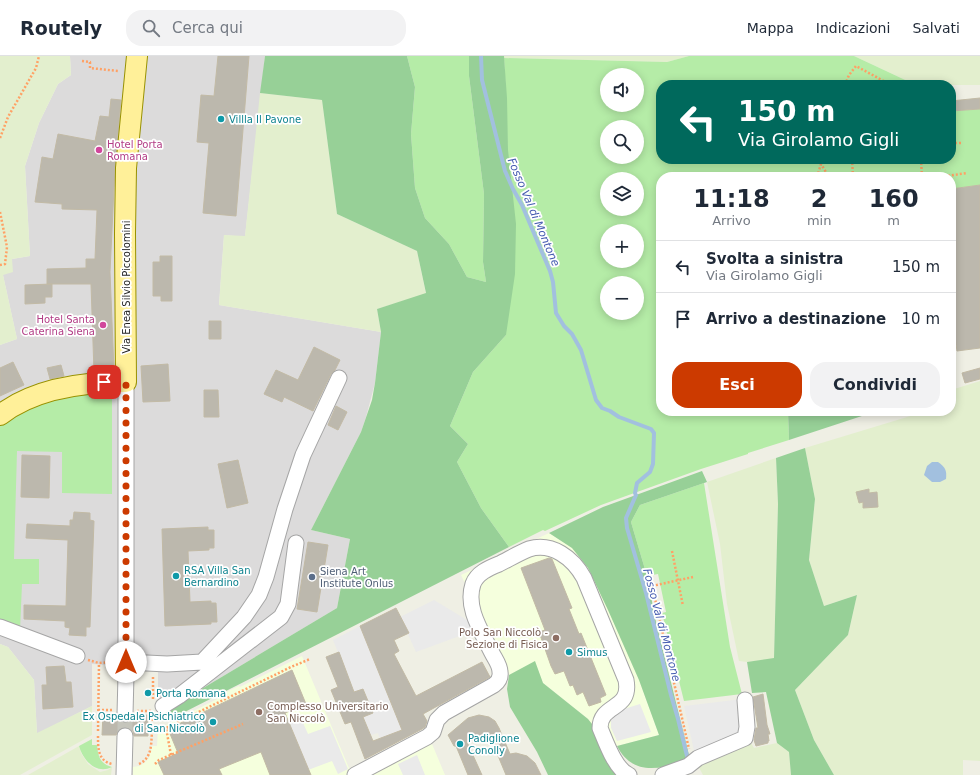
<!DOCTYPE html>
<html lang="it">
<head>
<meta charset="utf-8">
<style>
	body { margin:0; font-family:"DejaVu Sans",sans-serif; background:#f2f2f3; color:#1f2937; height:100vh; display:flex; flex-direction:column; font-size:15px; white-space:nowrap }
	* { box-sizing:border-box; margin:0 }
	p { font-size:13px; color:#747a83 }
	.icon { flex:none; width:22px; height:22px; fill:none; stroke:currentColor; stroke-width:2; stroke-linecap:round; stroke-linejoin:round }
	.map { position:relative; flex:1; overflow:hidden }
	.panel { position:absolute; left:656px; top:116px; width:300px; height:244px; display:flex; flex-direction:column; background:#fff; border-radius:16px; box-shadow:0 2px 10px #0003 }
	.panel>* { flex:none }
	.hud { position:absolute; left:656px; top:24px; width:300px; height:84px; border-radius:16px; box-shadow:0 2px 10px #0003; background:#00695c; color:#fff; overflow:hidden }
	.fabs { position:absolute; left:600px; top:12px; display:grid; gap:8px }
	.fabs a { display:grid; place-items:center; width:44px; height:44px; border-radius:50%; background:#fff; box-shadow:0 2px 10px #0003; font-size:20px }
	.pin { position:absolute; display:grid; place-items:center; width:34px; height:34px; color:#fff; margin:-17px; border-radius:8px; box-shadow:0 2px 6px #0006 }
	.me { position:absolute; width:44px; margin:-22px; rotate:0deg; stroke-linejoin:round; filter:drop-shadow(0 0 3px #0008) }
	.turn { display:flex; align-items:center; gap:14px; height:84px; padding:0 16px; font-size:18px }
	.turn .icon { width:52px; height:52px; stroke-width:2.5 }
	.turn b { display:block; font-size:28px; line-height:34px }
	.eta { display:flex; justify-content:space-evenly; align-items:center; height:68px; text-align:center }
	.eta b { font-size:24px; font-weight:700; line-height:28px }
	.primary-button { display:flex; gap:8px; margin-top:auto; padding:8px 16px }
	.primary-button a { flex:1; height:46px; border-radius:16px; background:#cc3a00; color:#fff; font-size:16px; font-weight:700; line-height:46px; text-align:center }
	.primary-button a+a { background:#f2f2f3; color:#1f2937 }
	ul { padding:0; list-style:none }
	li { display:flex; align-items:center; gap:12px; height:52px; padding:0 16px; border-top:1px solid #e0e1e3 }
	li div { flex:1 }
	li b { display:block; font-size:15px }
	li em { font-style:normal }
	header { display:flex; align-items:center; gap:24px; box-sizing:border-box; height:56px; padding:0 20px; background:#fff; border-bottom:1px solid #e0e1e3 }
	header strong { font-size:19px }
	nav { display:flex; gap:22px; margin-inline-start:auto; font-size:14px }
	.search { width:280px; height:36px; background:#f2f2f3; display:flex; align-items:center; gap:10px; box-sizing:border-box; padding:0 14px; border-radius:16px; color:#747a83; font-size:15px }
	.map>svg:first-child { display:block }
</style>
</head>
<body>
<header>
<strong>Routely</strong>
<div class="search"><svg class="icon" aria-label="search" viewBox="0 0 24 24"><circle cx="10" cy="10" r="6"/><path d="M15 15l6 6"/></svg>Cerca qui</div>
<nav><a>Mappa</a><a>Indicazioni</a><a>Salvati</a></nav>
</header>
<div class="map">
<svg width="980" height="719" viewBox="0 0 980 719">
	<rect width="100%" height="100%" fill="#efefe4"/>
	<path fill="#dcdbdb" d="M70 0H265L245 181 224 179 219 249 381 276 375 327 366 361 361 376 311 474 350 483 337 552 168 653 158 652V612L92 608V650L37 678 34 624 8 591 0 588V289L17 283 3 219 12 203 30 200 25 110 39 67 58 28 71 19Z"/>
	<path fill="#f5ffdd" d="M549 477 572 492 588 512 610 558 639 624 659 679 617 690 605 691 588 663 543 627 535 606 509 619 461 519Z
		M302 600 349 712 363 719H133V711L139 710 144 707 149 702 152 690H157L158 673 225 639 224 637 239 630 240 631Z
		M432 688 445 719H368Z"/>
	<path fill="#e3efce" d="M0 0H70L71 19 58 28 39 67 25 110 30 200 12 203 13 216 3 219 17 283 0 289Z
		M504 0H689L667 6 504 2Z
		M854 0H980V29H916Z
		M260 37 322 44 337 158 417 195 426 238 377 253 381 276 219 249 224 179 245 180Z
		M980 325V705L963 704V719H834L814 684 795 634 848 579 857 539 824 550 809 504 815 443 805 392 917 358 916 355H951V334Z
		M776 402 778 448 774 603 747 606 739 605 727 548 720 488 707 426Z
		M0 588 8 591 34 624 37 677 92 650V679L20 719H0Z
		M751 687 754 692 777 687 789 696 791 719H703L697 708Z
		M79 690 81 697 88 708 100 716 108 714 112 711 111 719H28Z"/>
	<path fill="#b5eca7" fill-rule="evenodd" d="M407 0H469V20L484 138 483 206 486 226 467 221 449 188 425 162 415 132 411 78 415 31Z
		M689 0H854L916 29H661V103H951V55L980 53V129L951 133V121H661V355H788L789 384 748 397V398L701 413 601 449 545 475 543 474 509 491 481 452 457 406 468 388 450 370 473 316 506 279C507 187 510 94 504 2L667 6ZM607 19H637V49H607ZM607 71H637V101H607ZM607 123H637V153H607ZM607 175H637V205H607ZM607 227H637V257H607Z
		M105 335 112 336V438L62 437V396L17 395 14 503H39V528H22L20 574 0 566V369L14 358 55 341Z
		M704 427 730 591 742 638 684 645 662 557 666 556 658 518 647 520 631 466 640 449Z
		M92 683V689H97C98 700 100 708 112 711 96 719 83 704 79 690Z"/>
	<path fill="#97d097" d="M265 0H407L415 31 411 78 415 132 425 162 449 188 467 221 486 226 483 206 484 138 469 20V0H504L507 42 508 94 516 168 515 218 506 279 473 316 450 370 468 388 457 406 481 452 509 491 167 665 168 653 337 552 350 483 311 474 361 376 372 344 375 327 381 276 377 253 426 237 417 195 337 158 322 44 260 37Z
		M788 355H867L868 358 789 384Z
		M805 392 815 443 809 504 824 550 857 539 848 579 795 634 814 684 834 719H791L789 696 777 687 766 636 752 637 747 606 774 602 778 448 776 402Z
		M702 415 707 426 640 449 631 466 647 520 656 566 690 703C658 715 632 719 617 690L659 679 639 624 608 554 588 512 572 492 549 477 603 451Z
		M535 605 543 627 588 663 596 673 617 719H548L537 696 510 651 507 633 509 619Z"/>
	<path fill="#eaeaea" d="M434 544 472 567 476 574 416 596 400 561Z
		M360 570 402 674 380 683 378 677 371 679 363 661 373 657 363 633 354 636 333 584Z
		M743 643 754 685 697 708 684 650Z
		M640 648 651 676 617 685 611 672V664L613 661 624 653Z
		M300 660 308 678 330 670 348 713 338 718 332 705 308 714 288 665Z
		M417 699 425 719H403L398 708Z"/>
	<path fill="#a2c0df" d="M932 406H938C945 411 947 414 946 423L940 426H932L924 419 927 410Z"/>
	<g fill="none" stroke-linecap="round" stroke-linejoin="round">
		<path stroke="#a2c0df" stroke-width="4" d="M481 0 482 24 505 115 513 133 522 149 550 215 553 226 556 257 564 270 572 278 581 294 596 344 602 352 610 355 619 361 651 373 654 377 653 408 650 416 637 427 635 437
			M636 439 626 462 627 472 646 537 671 639 678 663 688 704"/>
	</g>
	<path fill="#bcb8ad" stroke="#c2baa5" d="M218 0H249L236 160 203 157 209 87 197 86 201 39 214 40Z
		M980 42V53L951 55V45Z
		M111 43 121 44 115 111 110 216 114 315 94 316 91 228H47V213L86 212V203H95L97 154 62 153V148L35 146 42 101 53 103 58 78 95 85 100 60 109 61Z
		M980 129V292L957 295 951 257V133Z
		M160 200H172V245H161V240H153V206H160Z
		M52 228V241H45V247L25 248V229Z
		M209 265H221V283H209Z
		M314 291 340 304 335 314 331 318 313 355 284 341 282 346 264 338 276 314 298 324Z
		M13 306 24 329 0 340V312Z
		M168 308 170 345 143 346 141 310Z
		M61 309 64 320 50 323 47 312Z
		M980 312V323L965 327 962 317Z
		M204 334H218L219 361H204Z
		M336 350 347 356 338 374 328 369Z
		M22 399 50 400 49 442 21 441Z
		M238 404 248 447 227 452 218 408Z
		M869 433V437L877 436 878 451 863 452V446L859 447 856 436Z
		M74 456 90 457V464L94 465 90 571H86V580L69 579 70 572 65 571V565L24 563V549L66 550 68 484 26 482 27 468 70 470V464H73Z
		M208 471V474H214V492H209V494L188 495 190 546 211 545V547H216L217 566H211V568L165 570 162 473Z
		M308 486 328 489 317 556 297 553Z
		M549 502 552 503 572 552 569 553 579 578 581 577 606 639 600 642 601 646 589 650 583 636 577 639 573 629 570 630 564 615 555 618 551 610 539 576 545 574 521 512Z
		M396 552 409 577 394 584 399 595 394 598 416 640 482 606 490 621 423 658 427 665 425 671 422 673 365 703 351 666 345 668 331 634 338 631 326 601 339 596 354 636 363 633 373 657 363 661 373 685 402 674 360 570Z
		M64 610 66 626H71L73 651 43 653 42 629H47L46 611Z
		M292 614 306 648 285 657 311 719H270L261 696 219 713 222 719H164L158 706 178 697 168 673Z
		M763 638 767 669 770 678H768L769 685H768V687L756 690 754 684 756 672H758L753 641Z
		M103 658H116L117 663 120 665 124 667 130 666 134 659H148V680H134L133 675 130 673 126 671 120 672 116 679H102Z
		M479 659 489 661 495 665 499 672 510 698 516 697 527 700 535 707 541 719H506L489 678 467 686 482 719H468L456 690H454L448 679 468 662Z"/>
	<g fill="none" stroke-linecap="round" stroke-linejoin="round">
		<path stroke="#c5c5bc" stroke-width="15" stroke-dasharray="15 8" stroke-linecap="butt" d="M125 680V658"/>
		<defs>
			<path id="minor" d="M0 571 77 600
				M126 606 167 608 202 606 244 561 259 539 266 521 285 453 303 399 339 322
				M126 616V326
				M163 650 179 640 281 561 288 548 296 487
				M125 658 126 619
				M124 719 125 680
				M355 719 427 681 433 676 437 664 444 657 494 629C498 626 501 622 500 616 500 609 495 603 492 597 482 576 465 552 473 528 477 517 489 512 499 508 509 503 519 497 529 493 552 486 573 502 584 522L626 624C632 655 600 647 600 672 606 686 615 713 629 719
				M663 719 688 710 698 702 745 682 747 671 745 644"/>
			<path id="major" d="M0 359C35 332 83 326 126 326L125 177 126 112 137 0"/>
		</defs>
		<use href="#minor" stroke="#a5a5a5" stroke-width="17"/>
		<use href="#major" stroke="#989100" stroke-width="22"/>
		<path stroke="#ffa165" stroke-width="2.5" stroke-dasharray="2 2" stroke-linecap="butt" d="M82 5 90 6V12L118 15V14
			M845 29 849 19 856 10 891 29
			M0 82 8 61 36 12 39 0
			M951 87H962
			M822 103 821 108 829 121
			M852 103 853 121
			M921 103 922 121
			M817 121 821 108
			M940 121 967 117
			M0 156 7 191 5 208 0 209
			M672 495 683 550
			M651 525 689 693
			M652 530 693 521
			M88 604 99 607 112 606
			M153 643V620
			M98 654H112
			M137 655H152
			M152 673V658
			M98 675 99 607
			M98 680C98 692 98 705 112 708
			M171 699 166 672 291 611 310 603
			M139 708C152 702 151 689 152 676
			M155 708 159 704 243 668"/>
		<use href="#minor" stroke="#fff" stroke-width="15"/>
		<use href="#major" stroke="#fff099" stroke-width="20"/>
	</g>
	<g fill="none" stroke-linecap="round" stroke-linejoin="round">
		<path stroke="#cc3a00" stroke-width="7" stroke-dasharray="0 12.6" d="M104 326H126V606"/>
	</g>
	<g fill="#0f9aa8" stroke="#fff" stroke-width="1.5">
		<circle cx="221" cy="63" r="4"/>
		<circle cx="176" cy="520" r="4"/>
		<circle cx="569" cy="596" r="4"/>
		<circle cx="148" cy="637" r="4"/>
		<circle cx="213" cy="666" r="4"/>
		<circle cx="460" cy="688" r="4"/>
	</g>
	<g fill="#d1479c" stroke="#fff" stroke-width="1.5">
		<circle cx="99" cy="94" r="4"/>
		<circle cx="103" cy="269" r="4"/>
	</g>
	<circle fill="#5c6f8a" stroke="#fff" stroke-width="1.5" cx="312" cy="521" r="4"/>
	<g fill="#8d6e63" stroke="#fff" stroke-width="1.5">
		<circle cx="556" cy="582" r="4"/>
		<circle cx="259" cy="656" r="4"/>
	</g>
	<g text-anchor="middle" stroke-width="3.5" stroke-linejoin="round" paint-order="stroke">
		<g font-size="10" fill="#0d838f" stroke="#fff" text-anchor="start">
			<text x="229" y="67">Villla Il Pavone</text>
			<text x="184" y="518">RSA Villa San<tspan x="184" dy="12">Bernardino</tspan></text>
			<text x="577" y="600">Simus</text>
			<text x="156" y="641">Porta Romana</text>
			<text x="205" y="664" text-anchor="end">Ex Ospedale Psichiatrico<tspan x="205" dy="12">di San Niccolò</tspan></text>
			<text x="468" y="686">Padiglione<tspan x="468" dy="12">Conolly</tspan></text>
		</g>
		<g font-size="10" fill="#b23c85" stroke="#fff" text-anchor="start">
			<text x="107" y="92">Hotel Porta<tspan x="107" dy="12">Romana</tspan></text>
			<text x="95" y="267" text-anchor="end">Hotel Santa<tspan x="95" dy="12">Caterina Siena</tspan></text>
		</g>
		<g font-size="10" fill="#1e1e1e" stroke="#fff">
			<text transform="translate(126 231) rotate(-90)" y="4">Via Enea Silvio Piccolomini</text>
		</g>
		<g font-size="10" fill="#4e5e75" stroke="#fff" text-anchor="start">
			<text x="320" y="519">Siena Art<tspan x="320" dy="12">Institute Onlus</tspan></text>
		</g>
		<g font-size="10" fill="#785e54" stroke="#fff" text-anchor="end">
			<text x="548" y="580">Polo San Niccolò -<tspan x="548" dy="12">Sezione di Fisica</tspan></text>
			<text x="267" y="654" text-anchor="start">Complesso Universitario<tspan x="267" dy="12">San Niccolò</tspan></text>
		</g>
		<g font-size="11" font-style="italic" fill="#475db1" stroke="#fff">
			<text transform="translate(534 156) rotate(67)" y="4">Fosso Val di Montone</text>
			<text transform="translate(662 569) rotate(75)" y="4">Fosso Val di Montone</text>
		</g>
	</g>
</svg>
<div class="fabs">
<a><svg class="icon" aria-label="sound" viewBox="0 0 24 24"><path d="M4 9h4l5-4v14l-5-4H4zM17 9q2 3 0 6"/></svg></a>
<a><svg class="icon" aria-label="search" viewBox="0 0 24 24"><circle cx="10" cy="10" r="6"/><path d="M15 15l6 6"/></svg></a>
<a><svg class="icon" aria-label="layers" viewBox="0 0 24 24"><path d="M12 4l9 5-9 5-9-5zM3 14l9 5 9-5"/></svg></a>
<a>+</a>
<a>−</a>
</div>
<div class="pin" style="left:104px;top:326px;background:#d93025"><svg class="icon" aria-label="arrive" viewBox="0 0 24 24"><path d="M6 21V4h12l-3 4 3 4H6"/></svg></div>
<svg class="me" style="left:126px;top:606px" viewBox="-20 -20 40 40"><circle r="19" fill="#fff"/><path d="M0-13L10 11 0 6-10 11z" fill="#cc3a00"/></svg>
<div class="hud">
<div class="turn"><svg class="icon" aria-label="left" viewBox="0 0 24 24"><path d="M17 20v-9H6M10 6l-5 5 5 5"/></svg><div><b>150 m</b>Via Girolamo Gigli</div></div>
</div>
<section class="panel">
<div class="eta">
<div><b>11:18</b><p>Arrivo</p></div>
<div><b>2</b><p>min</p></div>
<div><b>160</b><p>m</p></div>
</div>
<ul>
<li><svg class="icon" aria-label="left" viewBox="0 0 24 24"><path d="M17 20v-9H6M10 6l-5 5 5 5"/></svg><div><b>Svolta a sinistra</b><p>Via Girolamo Gigli</p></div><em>150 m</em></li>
<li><svg class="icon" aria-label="arrive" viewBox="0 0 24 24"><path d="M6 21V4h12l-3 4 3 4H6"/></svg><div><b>Arrivo a destinazione</b></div><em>10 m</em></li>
</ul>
<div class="primary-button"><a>Esci</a><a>Condividi</a></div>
</section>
</div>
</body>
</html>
